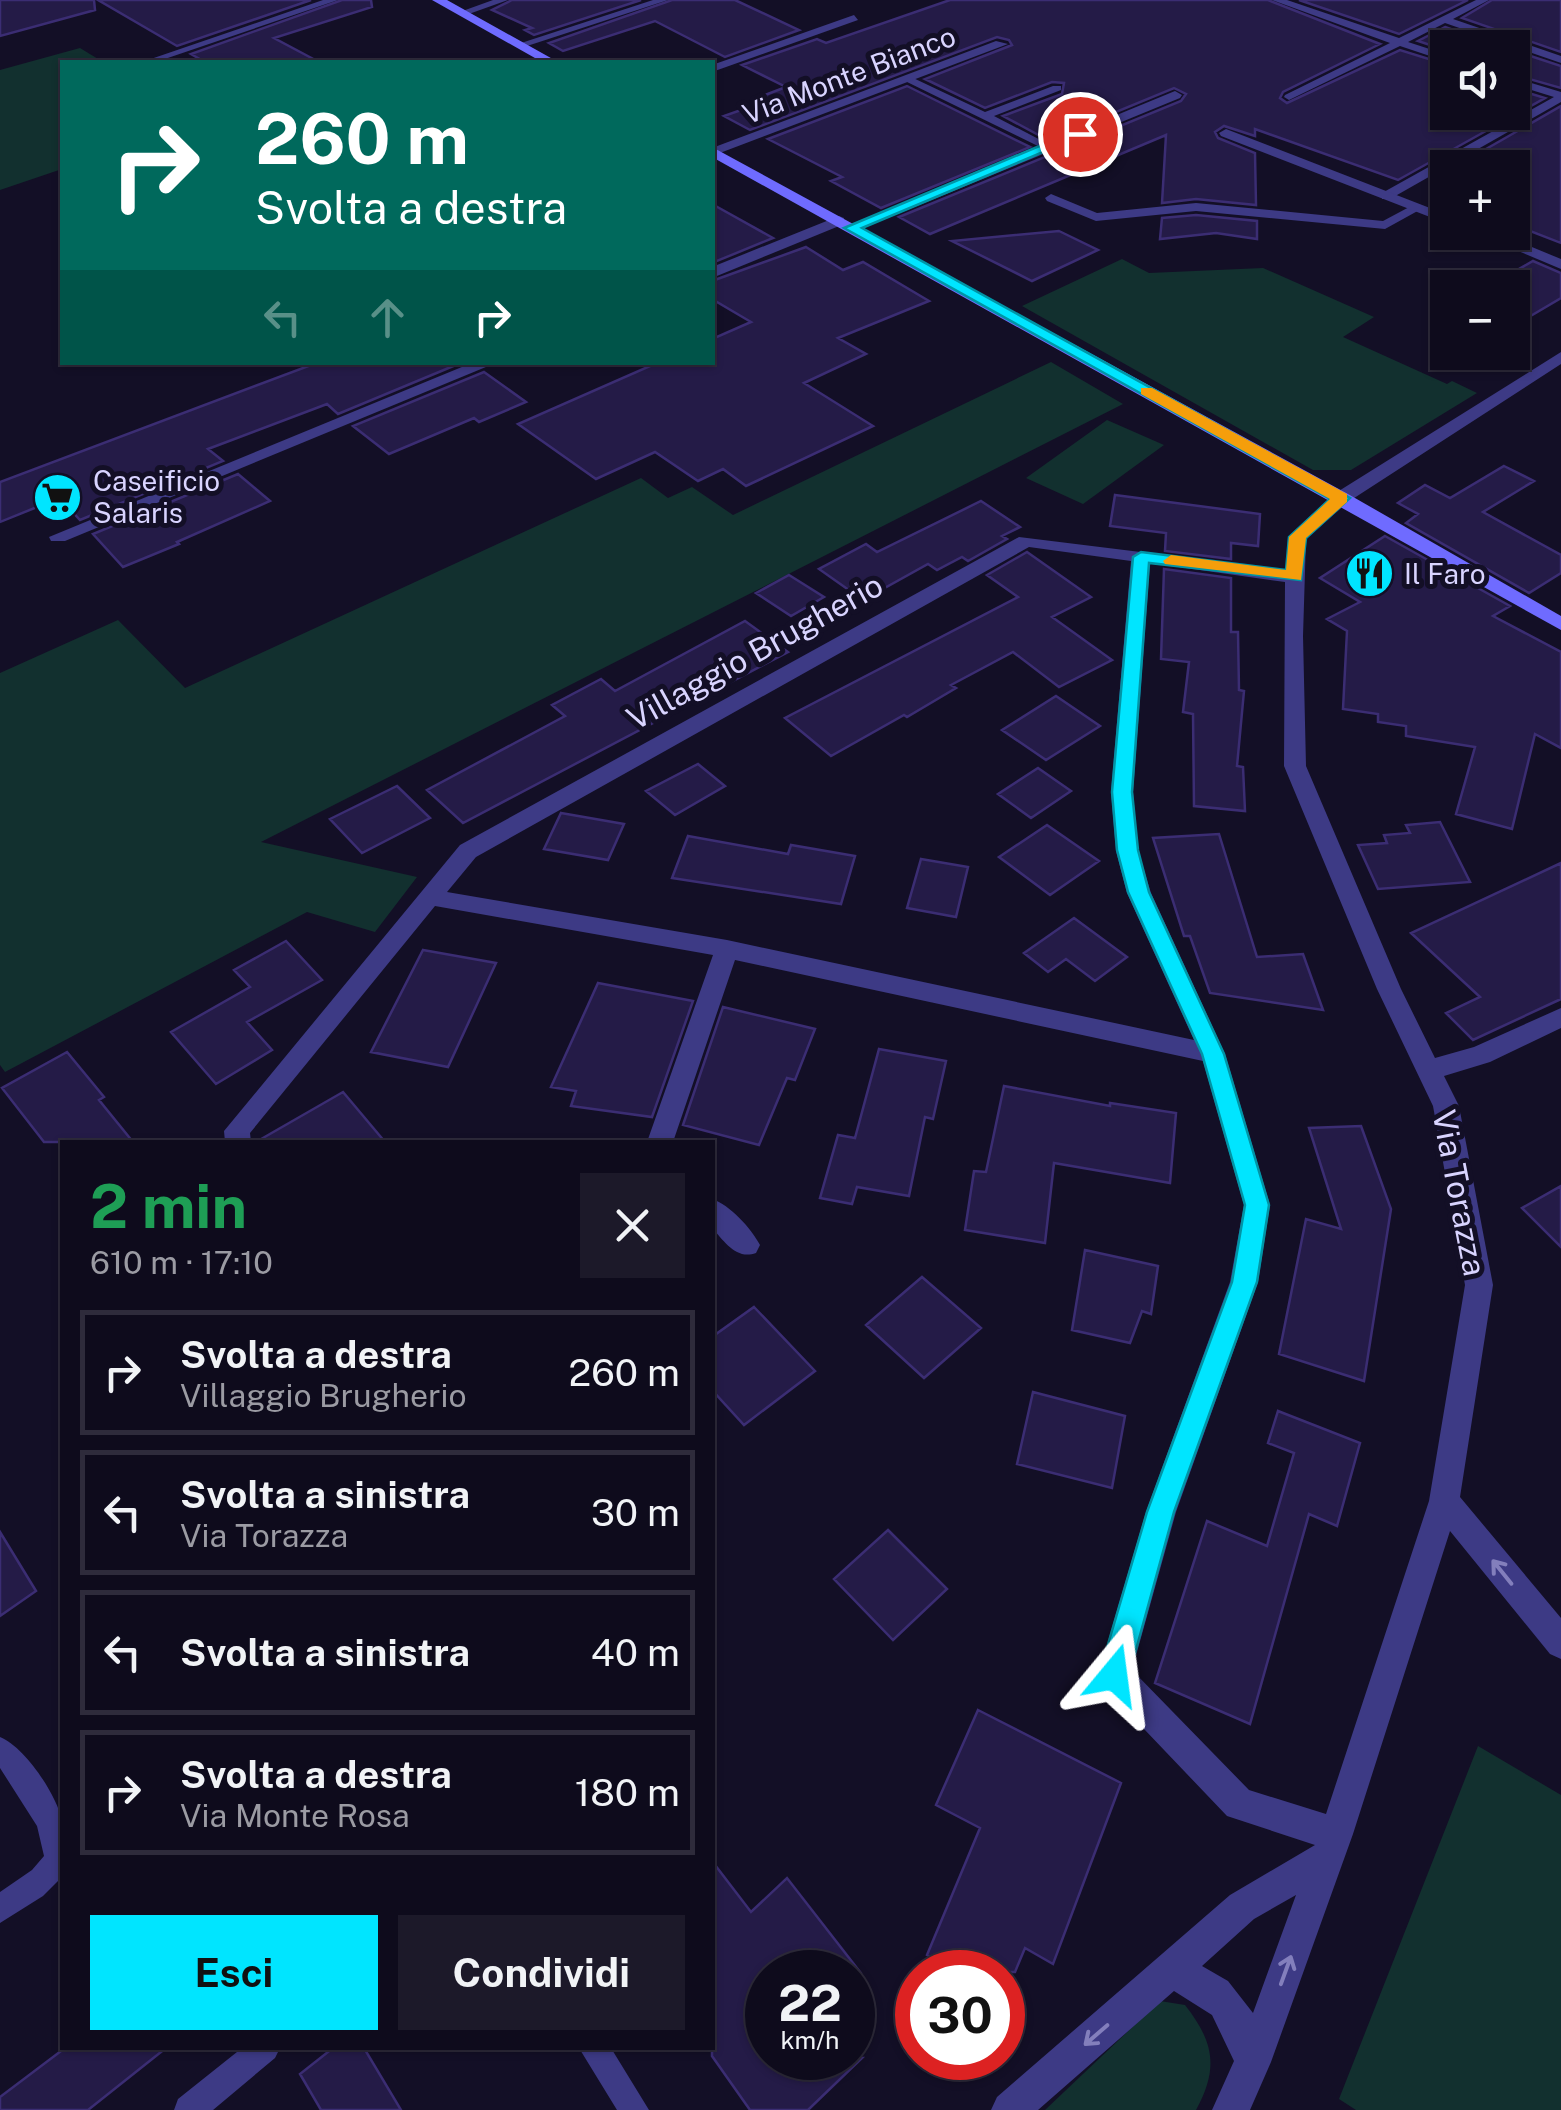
<!DOCTYPE html>
<html lang="it">
<head>
<meta charset="utf-8">
<style>
	body { margin:0; font-family:"Public Sans",sans-serif; background:#1c1929; color:#f1f3f6; height:100vh; display:flex; flex-direction:column; font-size:38px; white-space:nowrap }
	* { box-sizing:border-box; margin:0 }
	p { font-size:32px; color:#9b9ba3 }
	.icon { flex:none; width:55px; height:55px; fill:none; stroke:currentColor; stroke-width:2; stroke-linecap:round; stroke-linejoin:round }
	.map { position:relative; flex:1; overflow:hidden }
	.sheet { position:absolute; left:60px; top:1140px; width:655px; height:910px; display:flex; flex-direction:column; background:#0e0b1c; border-radius:0px; box-shadow:0 2px 8px #0004,0 0 0 2px #2e2b3b }
	.sheet>* { flex:none }
	.top-card { position:absolute; left:60px; top:60px; width:655px; height:305px; border-radius:0px; box-shadow:0 2px 8px #0004,0 0 0 2px #2e2b3b; background:#00695c; color:#fff; overflow:hidden }
	.tools { position:absolute; left:1430px; top:30px; display:grid; gap:20px }
	.tools a { display:grid; place-items:center; width:100px; height:100px; border-radius:0px; background:#0e0b1c; box-shadow:0 2px 8px #0004,0 0 0 2px #2e2b3b; font-size:50px }
	.speed { position:absolute; left:745px; top:1950px; display:flex; gap:20px; font-size:50px; font-weight:700; text-align:center }
	.speed>* { display:grid; place-content:center; width:130px; height:130px; border-radius:50%; background:#0e0b1c; box-shadow:0 2px 8px #0004,0 0 0 2px #2e2b3b; line-height:1 }
	.speed small { font-size:25px; font-weight:400 }
	.speed .limit { border:15px solid #d22; background:#fff; color:#111 }
	.pin { position:absolute; display:grid; place-items:center; width:85px; height:85px; color:#fff; margin:-42px; border:5px solid #fff; border-radius:50%; box-shadow:0 2px 10px #0007 }
	.me { position:absolute; width:110px; margin:-55px; rotate:16deg; stroke-linejoin:round; filter:drop-shadow(0 0 8px #0008) }
	.turn { display:flex; align-items:center; gap:35px; height:210px; padding:0 30px; font-size:45px }
	.turn .icon { width:130px; height:130px; stroke-width:2.5 }
	.turn b { display:block; font-size:70px; line-height:85px }
	.lanes { display:flex; align-items:center; height:95px; padding:0 30px; background:#0003; justify-content:center; gap:50px; direction:ltr }
	.lanes .off { opacity:.35 }
	.round { display:grid; place-items:center; flex:none; width:105px; height:105px; border-radius:0px; background:#1c1929 }
	.headline { display:flex; align-items:center; justify-content:space-between; height:170px; padding:0 30px }
	h1 { font-size:60px; font-weight:700; line-height:75px; color:#1e9e55 }
	.cta { display:flex; gap:20px; margin-top:auto; padding:20px 30px }
	.cta a { flex:1; height:115px; border-radius:0px; background:#00e5ff; color:#111; font-size:40px; font-weight:700; line-height:115px; text-align:center }
	.cta a+a { background:#1c1929; color:#f1f3f6 }
	ul { padding:0; list-style:none }
	li { display:flex; align-items:center; gap:30px; height:125px; margin:0 20px 15px; padding:0 10px; border:5px solid #2e2b3b; border-radius:0px }
	li div { flex:1 }
	li b { display:block; font-size:38px }
	li em { font-style:normal }
	.map>svg:first-child { display:block }
</style>
</head>
<body>
<div class="map">
<svg width="1561" height="2110" viewBox="0 0 1561 2110">
	<rect width="100%" height="100%" fill="#130f26"/>
	<path fill="#12302f" d="M80 48 103 62H62V169L0 190V70Z
		M1122 259 1149 273 1263 268 1374 317 1343 337 1447 384 1452 381 1477 393 1351 470H1313L1022 306Z
		M1051 362 1123 404 261 842 417 877 375 932 307 912 5 1072 0 1065V673L118 620 185 688 641 478 668 498 692 487 733 515Z
		M1107 420 1164 445 1083 504 1026 478Z
		M1478 1746 1561 1795V2110H1356L1339 2099Z
		M1160 2001 1185 2005C1214 2042 1219 2068 1196 2110H1045Z"/>
	<path fill="#241b47" stroke="#3b2d73" stroke-width="2.5" d="M0 0H94L95 10 0 36Z
		M98 0H311L177 46Z
		M342 0H371L372 7 274 38 319 62H205L191 54Z
		M512 0H641L534 35 525 30 532 28 492 10Z
		M672 0H735L799 30 725 57 655 21 563 51 549 43Z
		M950 0H1268L1380 44 1283 92 1280 98 1287 103 1400 50 1448 65V112H1512V88L1545 98 1398 180 1255 129V136L1224 126 1215 132 1218 138 1255 153 1256 205 1196 199 1162 203 1166 135 930 234 899 217 1181 101 1186 94 1174 88 1048 140 1003 116 1062 94 1064 83 1052 82 985 108 925 79 1012 45 1009 40 997 37 750 130 724 116 764 102 757 98 786 87 742 65 817 39 826 43Z
		M1299 0H1468L1399 34Z
		M1492 0H1561V52L1462 18Z
		M1445 27 1505 48H1448V51L1418 41Z
		M1512 50 1561 66V88L1512 74Z
		M907 86 1030 147 881 208 831 181 842 177 768 139Z
		M1561 106V243L1512 224V168H1453Z
		M712 204 773 238 712 263Z
		M1196 215 1257 221V239L1216 233 1160 239 1162 218Z
		M1059 231 1098 250 1032 281 952 241Z
		M806 247 843 270 863 262 929 301 838 338 866 354 804 383 873 426 746 486 723 469 698 481 655 452 596 479 518 424 659 362H712V339L751 322 712 299V281Z
		M1533 261 1561 273V298L1512 327V273Z
		M319 362H463L338 414 327 404 208 449 223 461 80 520 67 506 44 515 37 507 0 522V482Z
		M484 372 526 402 479 422 474 418 389 454 353 426Z
		M1504 466 1534 481 1483 512 1561 555V573L1529 593 1406 523 1418 514 1398 503 1425 485 1450 498Z
		M238 474 270 501 177 542 179 544 123 567 93 534Z
		M1115 495 1260 514 1258 546 1231 543V559L1165 551 1166 533 1110 526Z
		M981 501 1020 527 1002 536 1007 539 968 561 962 557 937 570 928 564 863 600 819 569 866 544 877 552Z
		M1385 536 1510 606 1493 616 1561 652V748L1535 734 1512 829 1456 814 1475 747 1406 736V726L1378 722V714L1343 709 1347 631 1327 619 1360 602 1320 578Z
		M1027 552 1091 597 1052 617 1112 660 1059 687 1013 652 951 685 956 688 907 717 904 715 831 756 785 718 1018 597 987 575Z
		M1164 569 1231 578V632H1238L1239 690 1244 691 1237 766 1243 767 1245 811 1194 806 1193 714 1183 712 1189 662 1161 659Z
		M789 575 824 597 791 616 756 593Z
		M745 621 788 652 463 823 427 790 565 716 552 705 601 679 615 691Z
		M1056 696 1100 726 1046 760 1002 730Z
		M698 764 725 786 675 815 646 791Z
		M1038 768 1071 791 1031 818 998 794Z
		M397 786 430 818 362 853 330 819Z
		M561 813 624 824 608 860 544 849Z
		M1440 822 1470 882 1378 889 1358 845 1387 843 1384 835 1410 833 1406 825Z
		M1047 825 1099 861 1050 895 999 857Z
		M1219 834 1257 957 1303 954 1323 1010 1210 993 1190 936H1184L1153 838Z
		M688 836 788 854 791 845 855 856 841 904 672 878Z
		M921 859 968 867 956 917 907 908Z
		M1561 863V999L1473 1040 1446 1013 1480 997 1411 933Z
		M1074 918 1127 957 1095 981 1066 959 1048 972 1024 953Z
		M286 941 322 980 247 1022 272 1050 216 1084 171 1032 250 987 234 970Z
		M423 950 496 963 448 1067 371 1052Z
		M598 983 693 1001 652 1117 571 1106 576 1091 551 1087Z
		M723 1007 815 1029 795 1080 787 1078 759 1145 683 1125Z
		M879 1049 946 1061 933 1119 925 1117 909 1196 857 1187 852 1204 820 1198 838 1135 855 1138Z
		M67 1052 104 1097 99 1100 133 1142H44L2 1088Z
		M1004 1086 1110 1106V1103L1176 1113 1170 1183 1054 1163 1045 1243 965 1230 974 1171 986 1172Z
		M343 1092 385 1142H256Z
		M1361 1126 1391 1209 1364 1381 1279 1354 1306 1219 1341 1229 1309 1128Z
		M1561 1186V1247L1522 1208Z
		M1085 1250 1158 1266 1151 1314 1142 1311 1130 1343 1072 1330Z
		M922 1277 981 1328 924 1378 866 1325Z
		M754 1307 815 1371 744 1425 712 1390V1337Z
		M1033 1392 1125 1416 1112 1488 1017 1464Z
		M1278 1411 1360 1443 1337 1526 1309 1514 1250 1724 1155 1683 1207 1521 1267 1546 1294 1453 1268 1443Z
		M888 1530 947 1589 893 1640 834 1579Z
		M0 1532 36 1591 0 1616Z
		M978 1710 1121 1783 1053 1964 1025 1948 1015 1972H958L927 1955 980 1828 936 1805Z
		M712 1861 751 1912 787 1878 860 1972H768V2058H862L808 2110H750L712 2056Z
		M65 2048H166L88 2110H0V2097Z
		M333 2048H364L401 2110H321L300 2074Z"/>
	<g fill="none" stroke-linecap="round" stroke-linejoin="round">
		<path fill="#3d3a85" fill-rule="evenodd" d="M323 0H338L156 62 145 61Z
			M493 0H508L466 15 457 13Z
			M653 0H668L524 47 515 45Z
			M1272 0H1287L1399 38 1476 0H1489L1453 19 1561 56V63L1445 23 1408 42 1448 55V62L1400 46 1289 100 1284 97 1285 95 1390 43Z
			M854 15 858 20 712 72V65Z
			M909 76 985 112 1053 86H1061V90L994 116 1054 147 1044 149 905 81 904 79Z
			M1512 77 1561 92V102L1390 199H1382V193L1554 97 1512 84Z
			M1051 194 1097 213 1196 203 1383 221 1413 205 1423 208 1385 229 1196 211 1096 221 1047 201 1045 198Z
			M0 1737C25 1747 56 1794 62 1820 66 1837 62 1860 62 1877L43 1896 0 1923V1892L32 1870 44 1856 37 1826 0 1768Z
			M242 2048H280L275 2058 213 2110H174L178 2099Z
			M579 2048H611L649 2110H617Z"/>
		<path fill="#3d3a85" fill-rule="evenodd" d="M996 41 1008 44 712 156V148Z
			M1175 91 1182 95 1180 98 856 231 843 228Z
			M1226 129 1448 215V224L1221 136 1219 133Z
			M839 216 844 218V224L712 278V267Z
			M1473 232H1495L1561 259V269Z
			M1561 352V364L1348 502 1306 539 1303 636 1306 766 1401 989 1435 1058 1474 1047 1561 1008V1028L1490 1062 1444 1076 1459 1106 1493 1285 1460 1497 1561 1618V1659L1550 1654 1450 1531 1353 1834 1271 2062 1250 2110H1212L1234 2061 1212 2015 1174 1991 1038 2110H991L997 2097 1230 1895 1315 1845 1227 1816 1103 1686 1098 1675 1146 1512 1230 1282 1244 1205 1203 1061 735 960 673 1142H647L713 955 435 906 250 1133 251 1142H225L224 1131 460 845 1019 537 1286 570 1288 537 1334 494ZM1029 547 1131 561 1111 792 1116 851 1127 893 1194 1040 727 940 447 892 476 857ZM1150 563 1285 582 1284 766 1377 989 1433 1106 1465 1285 1429 1501 1326 1814 1249 1790 1132 1670 1176 1512 1258 1282 1270 1205 1225 1054 1151 893 1138 851 1133 792ZM1296 1895 1253 2013 1228 1981 1202 1966 1254 1919Z
			M474 362H498L65 541H51L49 537Z
			M712 1199C730 1205 751 1228 760 1245L756 1253C736 1260 725 1242 712 1228Z"/>
		<path fill="#6f6bff" fill-rule="evenodd" d="M432 0H447L558 62H542Z
			M712 147 1348 494 1561 616V630L712 157Z"/>
	</g>
	<defs><path id="oneway-shaft" d="M-6 0H5M1.5-3L5.5 0L1.5 3" fill="none" stroke-width="1.6" stroke-linecap="round" stroke-linejoin="round" transform="scale(2.5)"/></defs>
	<g stroke="#837fbc">
		<use href="#oneway-shaft" transform="translate(1502 1572) rotate(-129)"/>
		<use href="#oneway-shaft" transform="translate(1286 1970) rotate(-70)"/>
		<use href="#oneway-shaft" transform="translate(1096 2035) rotate(139)"/>
	</g>
	<path fill="#00e5ff" stroke="#0095a6" stroke-width="2.5" d="M1075 131 1086 134 862 228 1350 498 1306 538 1301 580 1149 563 1132 792 1138 850 1149 892 1224 1054 1269 1205 1257 1282 1174 1512 1129 1675 1124 1686 1114 1690 1104 1686 1099 1675 1147 1512 1232 1282 1245 1205 1202 1054 1128 892 1117 850 1112 792 1133 557 1141 552 1286 570 1289 537 1330 499 844 228Z"/>
	<path fill="#f59e0b" d="M1141 388H1152L1347 494V502L1306 538 1301 580 1165 564 1163 561 1171 555 1286 570 1289 537 1330 499 1141 394Z"/>
	<defs>
		<symbol id="supermarket-disc" viewBox="-11 -11 22 22"><circle r="9.5" fill="#00e5ff" stroke="#130f26"/><path d="M-6-5.5h2.5l.6 2H6L4.5 2H-2.5L-4.4-4H-6ZM-1.5 3.2a1.3 1.3 0 1 0 .1 0ZM3 3.2a1.3 1.3 0 1 0 .1 0Z" fill="#111"/></symbol>
		<symbol id="restaurant-disc" viewBox="-11 -11 22 22"><circle r="9.5" fill="#00e5ff" stroke="#130f26"/><path d="M-5-6h1v4h1v-4h1v4h1v-4h1v5L-1.5 .5V6h-2V.5L-5-1ZM5-6V6H3V1.5H1.5Q1.5-4 5-6Z" fill="#111"/></symbol>
	</defs>
	<g fill-rule="evenodd">
		<use href="#supermarket-disc" x="30" y="470" width="55" height="55"/>
		<use href="#restaurant-disc" x="1342" y="546" width="55" height="55"/>
	</g>
	<g text-anchor="middle" stroke-width="10" stroke-linejoin="round" paint-order="stroke">
		<g font-size="28" fill="#d9d4ff" stroke="#130f26">
			<text transform="translate(849 75) rotate(-21)" y="10">Via Monte Bianco</text>
		</g>
		<g font-size="28" fill="#d9d4ff" stroke="#130f26" text-anchor="start">
			<text x="93" y="491">Caseificio<tspan x="93" dy="32">Salaris</tspan></text>
			<text x="1404" y="584">Il Faro</text>
		</g>
		<g font-size="32" fill="#d9d4ff" stroke="#130f26">
			<text transform="translate(755 652) rotate(-29)" y="11">Villaggio Brugherio</text>
			<text transform="translate(1459 1193) rotate(79)" y="11">Via Torazza</text>
		</g>
	</g>
</svg>
<div class="tools">
<a><svg class="icon" aria-label="sound" viewBox="0 0 24 24"><path d="M4 9h4l5-4v14l-5-4H4zM17 9q2 3 0 6"/></svg></a>
<a>+</a>
<a>−</a>
</div>
<div class="speed"><div>22<small>km/h</small></div><div class="limit">30</div></div>
<div class="pin" style="left:1080px;top:134px;background:#d93025"><svg class="icon" aria-label="arrive" viewBox="0 0 24 24"><path d="M6 21V4h12l-3 4 3 4H6"/></svg></div>
<svg class="me" style="left:1114px;top:1675px" viewBox="-20 -20 40 40"><path d="M0-17L14 15 0 8-14 15z" fill="#00e5ff" stroke="#fff" stroke-width="4"/></svg>
<div class="top-card">
<div class="turn"><svg class="icon" aria-label="right" viewBox="0 0 24 24"><path d="M7 20v-9h11M14 6l5 5-5 5"/></svg><div><b>260 m</b>Svolta a destra</div></div>
<div class="lanes"><svg class="icon off" aria-label="left" viewBox="0 0 24 24"><path d="M17 20v-9H6M10 6l-5 5 5 5"/></svg><svg class="icon off" aria-label="ahead" viewBox="0 0 24 24"><path d="M12 20V5M6 11l6-6 6 6"/></svg><svg class="icon" aria-label="right" viewBox="0 0 24 24"><path d="M7 20v-9h11M14 6l5 5-5 5"/></svg></div>
</div>
<section class="sheet">
<div class="headline"><div><h1>2 min</h1><p>610 m · 17:10</p></div><a class="round"><svg class="icon" aria-label="close" viewBox="0 0 24 24"><path d="M6 6l12 12M18 6L6 18"/></svg></a></div>
<ul>
<li><svg class="icon" aria-label="right" viewBox="0 0 24 24"><path d="M7 20v-9h11M14 6l5 5-5 5"/></svg><div><b>Svolta a destra</b><p>Villaggio Brugherio</p></div><em>260 m</em></li>
<li><svg class="icon" aria-label="left" viewBox="0 0 24 24"><path d="M17 20v-9H6M10 6l-5 5 5 5"/></svg><div><b>Svolta a sinistra</b><p>Via Torazza</p></div><em>30 m</em></li>
<li><svg class="icon" aria-label="left" viewBox="0 0 24 24"><path d="M17 20v-9H6M10 6l-5 5 5 5"/></svg><div><b>Svolta a sinistra</b></div><em>40 m</em></li>
<li><svg class="icon" aria-label="right" viewBox="0 0 24 24"><path d="M7 20v-9h11M14 6l5 5-5 5"/></svg><div><b>Svolta a destra</b><p>Via Monte Rosa</p></div><em>180 m</em></li>
</ul>
<div class="cta"><a>Esci</a><a>Condividi</a></div>
</section>
</div>
</body>
</html>
